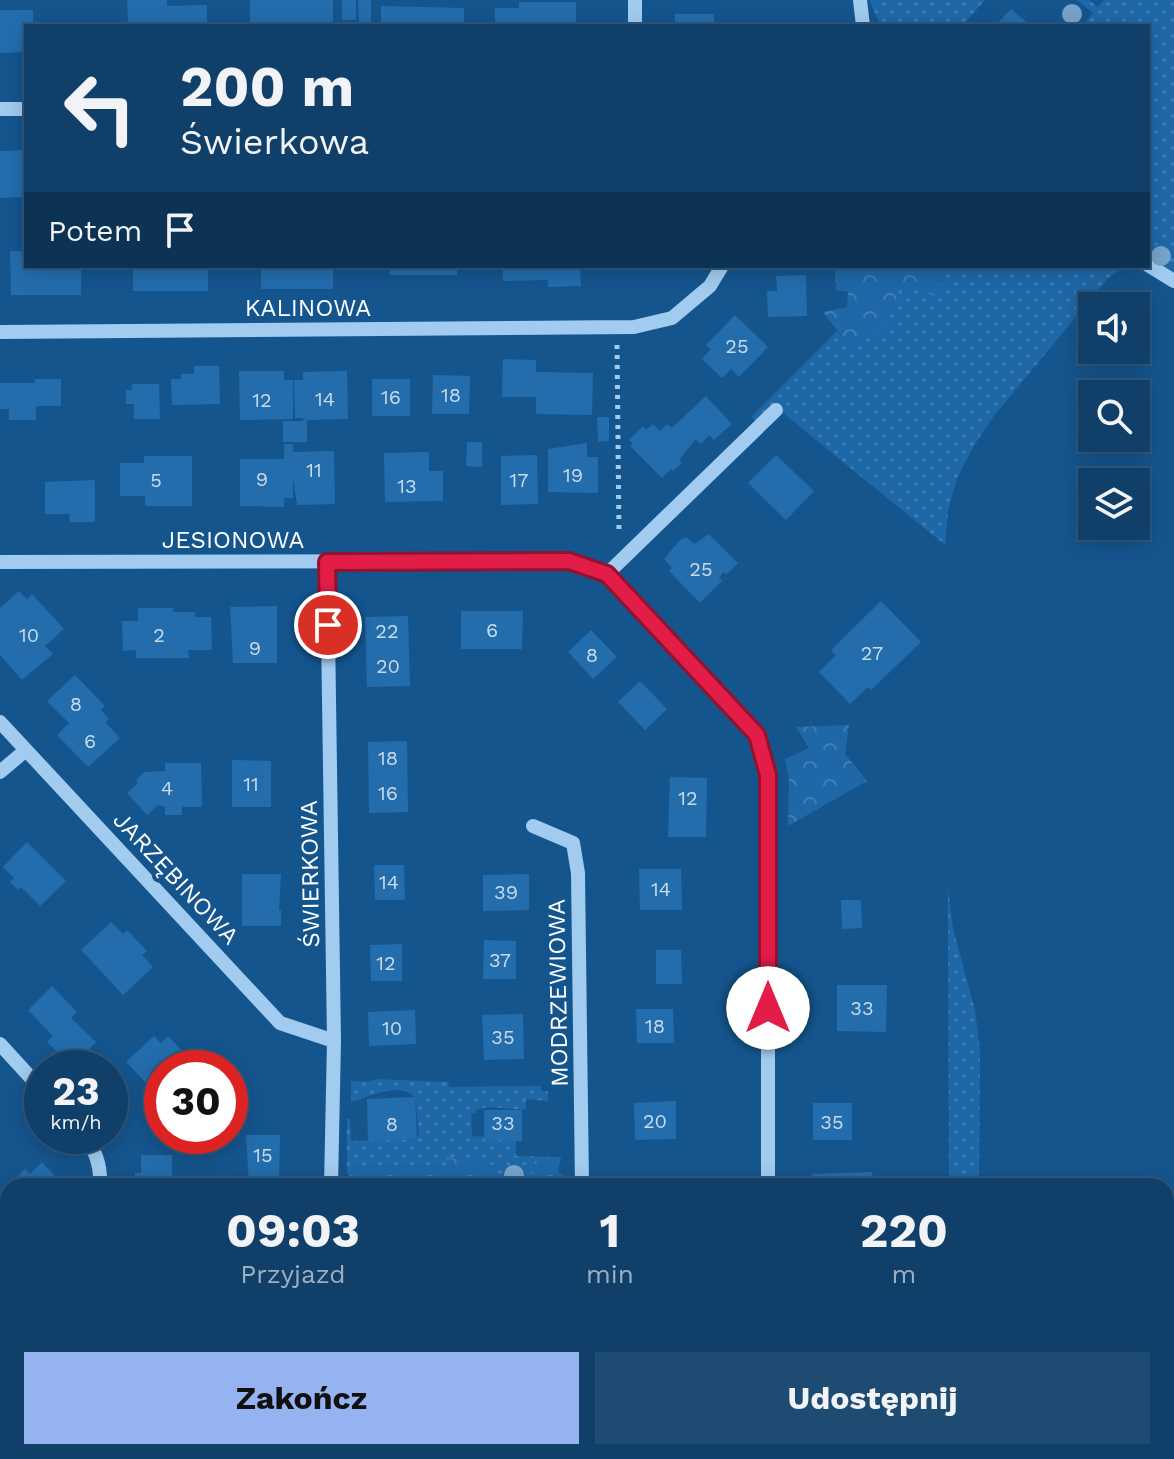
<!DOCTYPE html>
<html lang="pl">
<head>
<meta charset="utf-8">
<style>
	body { margin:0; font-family:"Work Sans",sans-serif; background:#1e4b72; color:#f1f3f6; height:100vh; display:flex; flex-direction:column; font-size:30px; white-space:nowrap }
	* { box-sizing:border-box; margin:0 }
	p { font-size:26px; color:#9cafc1 }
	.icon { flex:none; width:44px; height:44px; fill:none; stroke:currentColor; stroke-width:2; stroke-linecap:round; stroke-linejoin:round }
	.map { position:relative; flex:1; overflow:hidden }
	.drawer { position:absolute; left:0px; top:1178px; width:1174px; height:282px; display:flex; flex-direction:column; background:#10406a; border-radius:24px 24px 0 0; box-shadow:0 4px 20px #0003,0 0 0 2px #30597e }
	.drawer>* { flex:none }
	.hud { position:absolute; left:24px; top:24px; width:1126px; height:244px; border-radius:0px; box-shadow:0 4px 20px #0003,0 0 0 2px #30597e; background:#10406a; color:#f1f3f6; overflow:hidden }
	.controls { position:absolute; left:1078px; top:292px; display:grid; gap:16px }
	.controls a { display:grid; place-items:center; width:72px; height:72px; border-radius:0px; background:#10406a; box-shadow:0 4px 20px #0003,0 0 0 2px #30597e; font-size:40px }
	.speed { position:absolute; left:24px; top:1050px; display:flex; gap:16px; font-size:40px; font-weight:700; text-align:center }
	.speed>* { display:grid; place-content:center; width:104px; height:104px; border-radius:50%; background:#10406a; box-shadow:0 4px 20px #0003,0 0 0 2px #30597e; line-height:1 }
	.speed small { font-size:20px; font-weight:400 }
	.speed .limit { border:12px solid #d22; background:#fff; color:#111 }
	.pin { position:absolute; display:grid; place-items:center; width:68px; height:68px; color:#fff; margin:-34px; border:4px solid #fff; border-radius:50%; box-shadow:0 2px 8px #0007 }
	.me { position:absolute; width:88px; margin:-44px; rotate:0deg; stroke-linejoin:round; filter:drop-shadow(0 0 6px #0008) }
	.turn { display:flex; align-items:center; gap:28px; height:168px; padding:0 24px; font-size:36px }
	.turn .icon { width:104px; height:104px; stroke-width:2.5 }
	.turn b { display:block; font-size:56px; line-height:68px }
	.then { display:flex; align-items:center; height:76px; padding:0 24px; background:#0003; gap:16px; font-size:30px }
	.eta { display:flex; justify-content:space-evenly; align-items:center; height:136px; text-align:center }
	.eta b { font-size:48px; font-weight:700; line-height:56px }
	.button { display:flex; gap:16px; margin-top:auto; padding:16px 24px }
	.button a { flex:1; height:92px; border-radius:0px; background:#95b2f1; color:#111; font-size:32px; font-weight:700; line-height:92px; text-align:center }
	.button a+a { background:#1e4b72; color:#f1f3f6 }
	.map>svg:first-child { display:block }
</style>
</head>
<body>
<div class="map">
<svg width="1174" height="1459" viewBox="0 0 1174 1459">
	<defs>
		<pattern id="grass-dots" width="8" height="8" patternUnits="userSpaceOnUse" patternTransform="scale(2)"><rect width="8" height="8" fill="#1e68a8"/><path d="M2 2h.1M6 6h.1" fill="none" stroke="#407fb5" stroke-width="1.8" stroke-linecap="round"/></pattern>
		<pattern id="forest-crowns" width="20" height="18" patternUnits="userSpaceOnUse" patternTransform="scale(2)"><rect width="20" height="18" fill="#1e68a8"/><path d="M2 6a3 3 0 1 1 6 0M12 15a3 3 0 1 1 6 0" fill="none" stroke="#407fb5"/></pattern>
	</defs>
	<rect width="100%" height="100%" fill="#15558e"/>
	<path fill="url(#grass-dots)" d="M869 0H985L962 26H881Z
		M1077 0H1089L1098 7 1104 0H1174V273L1148 256V26H1082L1093 13Z
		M949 266H1135L1140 270 1123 268 1108 278 993 417 973 447 957 478 948 511 945 545 783 413 768 427 751 417 837 331 849 346 902 285 936 295Z
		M948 888 953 929 975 1010 980 1050 979 1186H949Z
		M376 1079 448 1082 449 1087 541 1086V1091H548V1101L526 1099V1110L490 1107 477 1109 475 1113 471 1114 472 1136 484 1137 485 1140H516V1156L555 1157 553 1161H537L532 1172 538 1182 532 1186H500L493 1165 447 1159V1165L347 1166V1119H350L351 1141 416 1139 419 1134 415 1097C398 1081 370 1097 351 1102V1081L368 1082Z
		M950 1452H1150L1160 1459H950Z"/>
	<path fill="url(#forest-crowns)" d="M857 266H949L936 296 902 285 883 330 849 346 823 312 847 307 848 292 836 290 835 268Z
		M849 725 845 754 867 781 788 826 789 780 785 759 809 748 796 727Z
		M555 1157H561L558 1172 564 1176V1186H532L538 1182 532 1172H522V1166L537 1161H553Z
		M447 1158 493 1165 500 1186H354V1180L347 1173V1166L447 1165Z
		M35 1452H135L139 1459H42Z"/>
	<path fill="#236dad" d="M127 0H167V6L207 5V26H128Z
		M250 0H333V26H250Z
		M342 0H356V20H342Z
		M358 0H371V26H359Z
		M519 2H576V26H495V8H519Z
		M381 6 464 8V26H381Z
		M1011 9 1031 26H995Z
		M0 10H33V26H26V52L0 53Z
		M675 14H714V26H675Z
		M26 150V197L0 198V151Z
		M10 251H26V266H81V295H11Z
		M133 266H208V291H133Z
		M261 266H333V289H261Z
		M390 266H457V275H390Z
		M503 266H580L581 286 548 287V280L503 281Z
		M806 275 807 316 768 317 767 291H777L776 276Z
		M735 315 768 347 739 377 731 369 722 378 702 359 711 349 706 345Z
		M503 359 536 360V372L593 373 592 415 536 414V397H502Z
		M194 366H219L220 404 172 405 171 379H181V374H194Z
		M239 371H284V380H293V419L240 420Z
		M347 371 348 419 307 420V442H283V421H303L304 418H295L294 380H303V372Z
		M433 375 470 376 469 414H432Z
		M35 379H61V406H36V420H9V409H0V383H35Z
		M372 379H410V416H372Z
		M132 384H159L160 419H134V404H126V390H132Z
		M706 396 732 424 714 440 709 435 701 444 696 439 679 460 682 463 673 471 671 469 662 478 630 446 633 444 629 440 643 426 646 430 653 424 660 431 667 424 672 428Z
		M597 417H609V441L598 442Z
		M467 442H482V467L466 466Z
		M587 443V457H598V493L548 492V449Z
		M284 444H293V452L334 451 335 504 297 505 293 478V498H284V507L240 506V459H284Z
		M429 452V471H443V501L385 502 384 453Z
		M537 455 538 504 501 505V456Z
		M776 455 814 491 786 520 748 483Z
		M144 456H192V506H145V496H120V463H144Z
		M95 480V522H70L69 514H45V482Z
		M709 534 738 563 726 575 724 572 719 577 722 581 700 603 669 571 672 568 664 559 680 540 686 537 694 544Z
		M19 591 27 599 32 594 64 629 45 646 53 654 22 680 0 655V608Z
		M881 601 921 642 871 690 868 687 850 704 819 672 836 655 831 650Z
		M277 606V663H233L230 607Z
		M138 608H173V612H195V617H211L212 650H188L189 658H136V650L123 651 122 621H138Z
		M461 611H523L522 649H461Z
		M408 616 410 686 367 687 365 617Z
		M591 630 617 657 593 679 568 652Z
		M75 675 105 706 101 710 109 719 105 722 120 738 88 767 57 735 69 723 47 701Z
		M640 681 667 709 645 730 618 702Z
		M407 741 408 812 369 813 368 742Z
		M232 760 271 761V807H232Z
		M165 763H201L202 807H182V815H165V807L158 805 147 815 127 793 138 783 136 780 145 772 165 771Z
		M670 777 707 778 706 837H668Z
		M27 842 66 881 40 906 21 887 18 890 10 882 14 878 3 867Z
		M374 865H404L405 900H375Z
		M639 869H681L682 910H640Z
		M242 874H281L279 910H281V926H242Z
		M529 874V910L483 911V875Z
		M841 900H861L862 928 842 929Z
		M111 922 123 934 127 930 147 951 142 955 153 967 123 995 81 950Z
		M484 940 516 941V979H483Z
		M402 944V981H371L370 945Z
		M656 950H681L682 984H656Z
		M837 985H887L886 1032 837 1031Z
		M52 986 77 1012 71 1018 96 1042 72 1067 47 1042 53 1036 28 1010Z
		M636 1009H673L674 1043H637Z
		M415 1010 416 1044 369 1046 368 1012Z
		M523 1014 524 1059 484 1060 482 1015Z
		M154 1036 161 1043 168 1036 185 1054 177 1060 183 1066 180 1068H162V1085L155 1092 126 1062Z
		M415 1097 417 1139 368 1141 367 1099Z
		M676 1101V1139L635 1140 634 1103Z
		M813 1103H852V1140H813Z
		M484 1110H522V1141L484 1140Z
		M246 1135H280L279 1186H249Z
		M141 1155H172V1186L135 1185V1173H141Z
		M42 1162 64 1186H16L12 1182 25 1169 30 1174Z
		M872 1172 873 1186H812V1174Z
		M8 1329V1362L0 1353V1336Z
		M302 1452H321L328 1459H288L294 1454 297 1457Z
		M809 1452H837V1459H809Z"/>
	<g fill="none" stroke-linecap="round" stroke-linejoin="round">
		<path stroke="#a1ccf0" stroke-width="5" stroke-dasharray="4 6" stroke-linecap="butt" d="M617 345 619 535"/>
		<path stroke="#a1ccf0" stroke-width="14" d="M860 0 863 26
			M635 26V0
			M0 109H26
			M1148 265 1174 281
			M0 332 634 327 672 318 710 286 722 266
			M0 562 569 561 607 574 757 735 768 775V1186
			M327 562 334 1041 331 1186
			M607 574 776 410
			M0 722 280 1023 334 1041
			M0 772 26 750
			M533 826 573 843 578 873 582 1186
			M0 1044 42 1090
			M84 1136C96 1150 101 1168 100 1186
			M0 1233 8 1242
			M497 1452 503 1459
			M584 1452V1459
			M219 1459 231 1452
			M768 1459V1452"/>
	</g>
	<g fill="#77a4ca">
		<circle cx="1072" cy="14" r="10"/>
		<circle cx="1161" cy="256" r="10"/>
		<circle cx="514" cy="1175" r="10"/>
	</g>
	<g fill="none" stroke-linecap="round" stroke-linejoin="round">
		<defs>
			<path id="route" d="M328 625 327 562 569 561 607 574 757 735 768 775V1008"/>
		</defs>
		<use href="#route" stroke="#92132f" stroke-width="20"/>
		<use href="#route" stroke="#e11d48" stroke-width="14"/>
	</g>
	<g text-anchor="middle" stroke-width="8" stroke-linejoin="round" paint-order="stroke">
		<g font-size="20" fill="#c8daea">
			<text x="737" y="353">25</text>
			<text x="451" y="402">18</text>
			<text x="391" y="404">16</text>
			<text x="325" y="406">14</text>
			<text x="262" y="407">12</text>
			<text x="314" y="477">11</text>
			<text x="573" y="482">19</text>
			<text x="262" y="486">9</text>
			<text x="156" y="487">5</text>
			<text x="519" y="487">17</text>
			<text x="407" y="493">13</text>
			<text x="701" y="576">25</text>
			<text x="492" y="637">6</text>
			<text x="387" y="638">22</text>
			<text x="29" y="642">10</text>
			<text x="159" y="642">2</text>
			<text x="255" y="655">9</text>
			<text x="872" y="660">27</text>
			<text x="592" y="662">8</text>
			<text x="388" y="673">20</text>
			<text x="76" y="711">8</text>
			<text x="90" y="748">6</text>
			<text x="388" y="765">18</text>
			<text x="251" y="791">11</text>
			<text x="167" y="795">4</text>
			<text x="388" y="800">16</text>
			<text x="688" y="805">12</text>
			<text x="389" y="889">14</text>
			<text x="661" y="896">14</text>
			<text x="506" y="899">39</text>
			<text x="500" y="967">37</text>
			<text x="386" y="970">12</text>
			<text x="862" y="1015">33</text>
			<text x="655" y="1033">18</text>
			<text x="392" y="1035">10</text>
			<text x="503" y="1044">35</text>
			<text x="655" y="1128">20</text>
			<text x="832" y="1129">35</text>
			<text x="503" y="1130">33</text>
			<text x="392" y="1131">8</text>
			<text x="263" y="1162">15</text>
		</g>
		<g font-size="24" fill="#fff" stroke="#15558e">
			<text x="308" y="316">KALINOWA</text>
			<text x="233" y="548">JESIONOWA</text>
			<text transform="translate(310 874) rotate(-91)" y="8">ŚWIERKOWA</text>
			<text transform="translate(176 878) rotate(47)" y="8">JARZĘBINOWA</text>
			<text transform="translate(558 993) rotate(-91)" y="8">MODRZEWIOWA</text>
		</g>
	</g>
</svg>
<div class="controls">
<a><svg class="icon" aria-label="sound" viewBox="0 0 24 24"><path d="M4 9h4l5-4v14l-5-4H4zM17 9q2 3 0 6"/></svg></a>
<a><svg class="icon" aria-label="search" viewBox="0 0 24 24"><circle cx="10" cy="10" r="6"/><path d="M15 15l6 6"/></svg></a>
<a><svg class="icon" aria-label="layers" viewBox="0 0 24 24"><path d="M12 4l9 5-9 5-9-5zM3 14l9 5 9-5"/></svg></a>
</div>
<div class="speed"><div>23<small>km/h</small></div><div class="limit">30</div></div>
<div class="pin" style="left:328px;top:625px;background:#d93025"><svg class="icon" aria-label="arrive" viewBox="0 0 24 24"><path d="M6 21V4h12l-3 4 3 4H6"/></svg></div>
<svg class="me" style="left:768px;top:1008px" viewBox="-20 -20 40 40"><circle r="19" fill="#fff"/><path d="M0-13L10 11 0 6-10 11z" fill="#e11d48"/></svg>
<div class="hud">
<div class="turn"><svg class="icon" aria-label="left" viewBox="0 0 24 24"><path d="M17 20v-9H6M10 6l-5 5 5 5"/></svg><div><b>200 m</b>Świerkowa</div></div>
<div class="then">Potem<svg class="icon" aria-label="arrive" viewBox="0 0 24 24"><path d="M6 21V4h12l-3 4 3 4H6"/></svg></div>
</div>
<section class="drawer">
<div class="eta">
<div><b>09:03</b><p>Przyjazd</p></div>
<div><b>1</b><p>min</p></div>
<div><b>220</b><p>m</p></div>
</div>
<div class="button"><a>Zakończ</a><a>Udostępnij</a></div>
</section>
</div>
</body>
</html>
